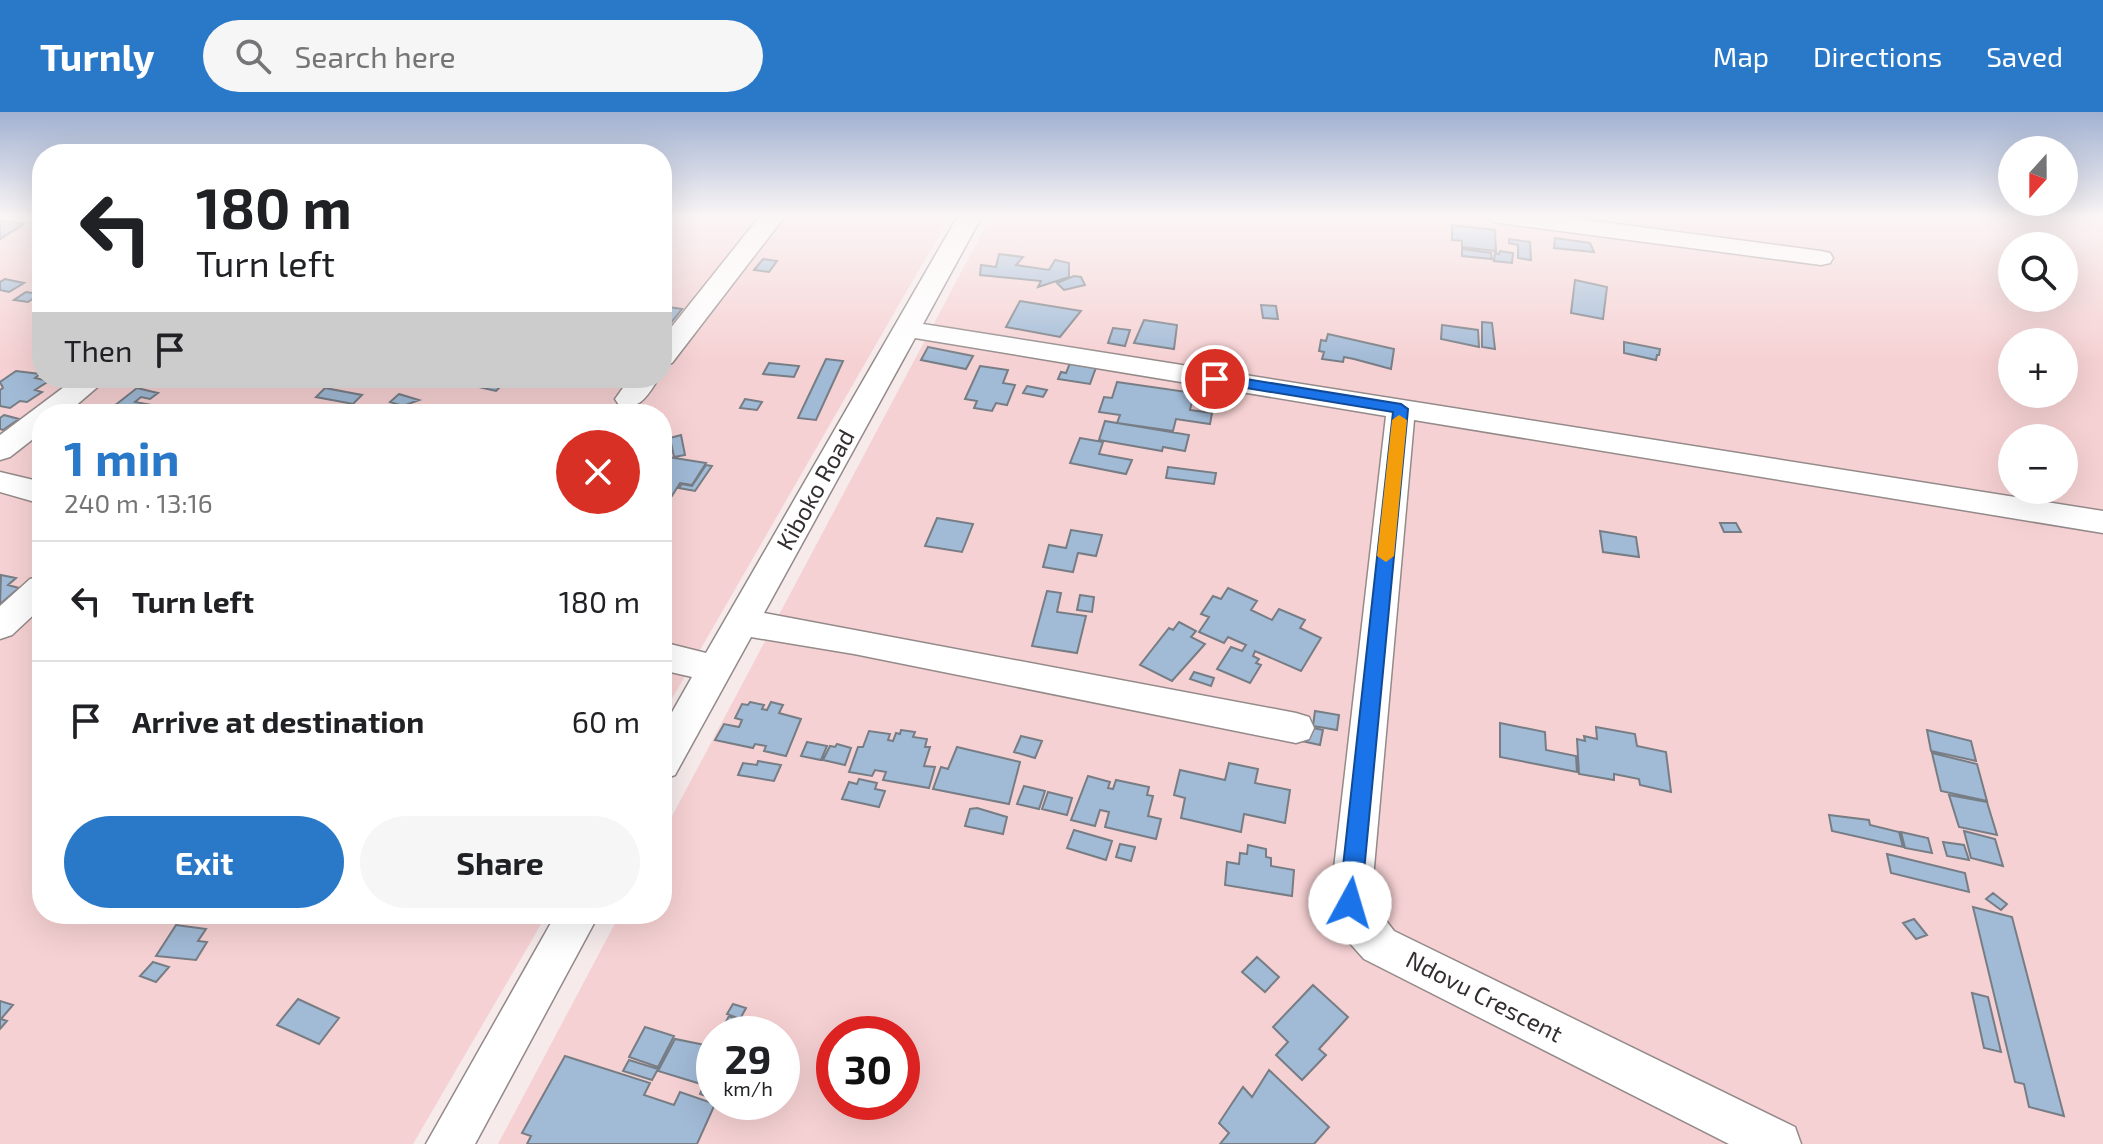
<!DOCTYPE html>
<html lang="en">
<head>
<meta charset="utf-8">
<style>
	body { margin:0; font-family:"Exo 2",sans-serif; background:#f6f6f6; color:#202124; height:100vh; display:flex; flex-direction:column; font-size:30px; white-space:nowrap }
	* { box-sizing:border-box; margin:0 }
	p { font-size:26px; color:#757577 }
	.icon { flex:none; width:44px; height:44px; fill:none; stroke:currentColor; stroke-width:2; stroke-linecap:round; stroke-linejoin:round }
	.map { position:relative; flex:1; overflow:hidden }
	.panel { position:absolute; left:32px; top:292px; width:640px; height:520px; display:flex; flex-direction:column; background:#fff; border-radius:32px; box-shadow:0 8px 32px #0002 }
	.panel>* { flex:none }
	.guide { position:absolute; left:32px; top:32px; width:640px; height:244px; border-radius:32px; box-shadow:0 8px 32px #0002; background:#fff; color:#202124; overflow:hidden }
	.needle { width:52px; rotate:201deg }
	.buttons { position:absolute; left:1998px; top:24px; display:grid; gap:16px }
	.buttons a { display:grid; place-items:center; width:80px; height:80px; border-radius:50%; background:#fff; box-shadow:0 8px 32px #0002; font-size:40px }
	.speed { position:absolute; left:696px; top:904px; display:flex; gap:16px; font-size:40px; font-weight:700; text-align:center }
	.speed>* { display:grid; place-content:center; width:104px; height:104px; border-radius:50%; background:#fff; box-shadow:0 8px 32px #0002; line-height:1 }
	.speed small { font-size:20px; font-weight:400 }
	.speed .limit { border:12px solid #d22; background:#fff; color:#111 }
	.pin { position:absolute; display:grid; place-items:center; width:68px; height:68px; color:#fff; margin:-34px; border:4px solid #fff; border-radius:50%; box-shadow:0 2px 8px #0007 }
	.me { position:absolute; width:88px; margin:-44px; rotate:6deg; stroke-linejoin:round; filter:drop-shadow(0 0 6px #0008) }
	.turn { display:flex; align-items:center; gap:28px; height:168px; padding:0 32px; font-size:36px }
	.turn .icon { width:104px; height:104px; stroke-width:2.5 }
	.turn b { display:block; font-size:56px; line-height:68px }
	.then { display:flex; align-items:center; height:76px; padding:0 32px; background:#0003; gap:16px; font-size:30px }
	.round { display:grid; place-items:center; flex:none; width:84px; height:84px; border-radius:42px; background:#f6f6f6 }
	.headline { display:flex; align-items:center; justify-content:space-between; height:136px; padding:0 32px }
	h1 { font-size:48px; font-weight:700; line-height:60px; color:#2a78c8 }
	.action { display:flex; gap:16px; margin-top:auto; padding:16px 32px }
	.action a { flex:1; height:92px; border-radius:48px; background:#2a78c8; color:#fff; font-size:32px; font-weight:700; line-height:92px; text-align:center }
	.action a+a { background:#f6f6f6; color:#202124 }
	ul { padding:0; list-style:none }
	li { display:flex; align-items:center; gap:24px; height:120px; padding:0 32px; border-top:2px solid #e0e0e0 }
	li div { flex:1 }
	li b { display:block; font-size:30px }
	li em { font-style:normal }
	header { display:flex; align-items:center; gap:48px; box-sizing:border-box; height:112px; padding:0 40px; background:#2a78c8; color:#fff }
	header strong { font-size:38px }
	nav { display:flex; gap:44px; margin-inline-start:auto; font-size:28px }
	.search { width:560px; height:72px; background:#f6f6f6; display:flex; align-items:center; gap:20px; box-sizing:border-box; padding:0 28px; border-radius:44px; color:#757577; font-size:30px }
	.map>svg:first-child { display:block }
</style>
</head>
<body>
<header>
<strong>Turnly</strong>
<div class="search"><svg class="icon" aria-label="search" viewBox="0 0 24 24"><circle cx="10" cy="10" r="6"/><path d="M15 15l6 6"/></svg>Search here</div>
<nav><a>Map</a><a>Directions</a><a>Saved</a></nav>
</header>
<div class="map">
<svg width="2103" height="1032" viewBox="0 0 2103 1032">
	<rect width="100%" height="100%" fill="#f6eaeb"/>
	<path fill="#f6d1d3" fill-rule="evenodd" d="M0 104H42V266H662V104H950L662 604V302H42V802H547L413 1032H0Z
		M991 104H2103V1032H498L620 802H662V723ZM2012 134H2064V186H2012ZM2012 230H2064V282H2012ZM2012 326H2064V378H2012ZM714 922H782V990H714ZM834 922H902V990H834Z"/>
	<path fill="#a1bad6" stroke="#777d84" stroke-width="2" d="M0 108 24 112 0 127Z
		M1452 113 1495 118 1496 139 1462 135V129L1452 128Z
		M1555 126 1590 131 1594 140 1554 136Z
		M1509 127 1530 130 1531 148 1518 146V133L1509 131Z
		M1462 137 1491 141 1492 147 1462 144Z
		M1500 139 1513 141 1512 151 1494 149 1495 141 1499 142Z
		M999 142 1023 145 1016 153 1049 158 1055 148 1069 151V165L1038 175 1041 169 980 163 981 153 996 155Z
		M763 147 777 149 769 160 754 158Z
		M1074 164 1081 165 1085 173 1064 178 1057 171Z
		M5 167 24 171 9 180 0 178V170Z
		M1575 168 1607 175 1603 207 1571 201Z
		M26 180 40 182 28 190 14 188Z
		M1020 189 1081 199 1060 225 1006 215Z
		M1261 193 1276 194 1278 207 1263 206Z
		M662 194 682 197 662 222Z
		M1144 208 1177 213 1174 237 1134 231Z
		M1482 210 1492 211 1495 237 1482 235Z
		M1442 213 1478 218 1479 235 1441 227Z
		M1113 216 1130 218 1125 234 1108 231Z
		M1328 222 1394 237 1391 257 1354 247 1344 245 1343 250 1322 247 1324 240 1319 239 1321 228 1326 229Z
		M1624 230 1660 237 1659 243H1657L1656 248 1624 241Z
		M928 235 973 244 966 257 921 248Z
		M1072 246 1098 250 1090 272 1058 267 1061 260 1066 261Z
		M826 247 843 249 816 308 798 306Z
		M769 251 799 254 794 265 763 262Z
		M980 254 1008 258 1003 271 1015 273 1007 293 996 291 992 299 974 296 977 289 965 287Z
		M16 259 40 262 35 266 49 269 35 278 42 280 27 290 20 289 10 296 0 294V278L3 276 0 270Z
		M477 266 486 267 509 266 496 279 470 273Z
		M1117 270 1194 281 1190 298 1212 301 1210 312 1176 307 1173 319 1117 311 1120 303 1099 300 1104 285 1112 286Z
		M1027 274 1047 278 1043 285 1023 281Z
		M137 276 158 281 150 287 141 285 135 290 152 293 141 302H98L104 297 109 298Z
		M325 276 362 283 353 292 316 285Z
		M399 282 419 288 403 294 390 290Z
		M745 287 762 290 757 298 740 296Z
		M4 303 19 307 3 318 0 317V306Z
		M1105 309 1189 323 1185 339 1163 335 1162 339 1099 328Z
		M681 323 685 343 674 345 670 326Z
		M1080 326 1103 330 1099 342 1132 348 1126 362 1070 351Z
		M662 344 706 351 692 373 680 371 670 387 662 386Z
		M706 353 712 354 695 379 679 376 682 372 692 374Z
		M1168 355 1216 361 1214 372 1166 366Z
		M937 406 973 412 962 440 925 434Z
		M1720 411H1736L1741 420H1724Z
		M1071 418 1102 423 1096 444 1078 441 1073 460 1043 455 1049 433 1066 436Z
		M1600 419 1636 425 1639 445 1603 440Z
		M1 463 16 466 8 473 19 476 0 492Z
		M1228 476 1257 489 1251 498 1272 508 1279 497 1305 508 1300 516 1321 526 1301 559 1255 539 1253 544 1259 547 1256 551 1261 553 1250 571 1217 557 1231 535 1242 539 1246 533 1228 525 1224 531 1199 520 1209 505 1201 502 1213 484 1221 487Z
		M1047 479 1061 481 1057 500 1086 504 1077 541 1032 534Z
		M1080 483 1094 485 1092 500 1077 498Z
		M1179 510 1196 519 1191 525 1205 532 1172 569 1140 553 1169 516 1173 518Z
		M1194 560 1214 566 1211 574 1190 567Z
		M750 590 764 593 762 597 767 598 771 590 783 593 779 601 801 607 786 644 764 639 766 634 755 632 753 636 715 628 724 612 739 615 742 608 735 606 742 592 748 593Z
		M1315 599 1339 603 1337 618 1313 614Z
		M1500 611 1545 620 1546 638 1576 644 1577 660 1500 645Z
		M1299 613 1323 618 1320 633 1297 628Z
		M1596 615 1635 622 1637 634 1666 640 1671 680 1640 673 1639 667 1614 662V668L1579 662 1577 627 1585 629 1584 624 1597 627Z
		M901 618 915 620 913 625 927 627 925 635H930L924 654 935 655 929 676 883 668 886 660 875 658 872 664 849 660 858 635H863L869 619 890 622 888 628 893 629 896 621 900 622Z
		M1927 618 1971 629 1976 649 1931 639Z
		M1021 624 1042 629 1035 646 1014 640Z
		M807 630 827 634 821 648 801 644Z
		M837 632 851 636 845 653 823 648 830 634 835 635Z
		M957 635 1020 650 1009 692 933 677 941 655 948 657Z
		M1932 641 1977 652 1987 689 1941 679Z
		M758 649 781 653 774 669 738 663 743 651 757 653Z
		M1229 651 1258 657 1255 671 1290 678 1285 711 1244 702 1241 720 1181 706 1185 686 1174 683 1180 658 1225 668Z
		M1088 664 1110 670 1108 676 1113 677 1116 668 1149 675 1147 683 1153 684 1148 704 1161 707 1156 727 1105 715 1109 700 1100 698 1095 714 1071 708Z
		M859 667 877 671 875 677 885 679 879 695 842 687 849 670 857 672Z
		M1024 674 1045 679 1039 697 1017 692Z
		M1048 680 1072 686 1067 703 1042 697Z
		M1949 683 1987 690 1997 723 1959 715Z
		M977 696 1007 705 1003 722 965 714 970 697Z
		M1829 703 1869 708 1870 713 1899 720 1903 735 1832 719Z
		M1074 718 1112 729 1106 748 1067 736Z
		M1964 719 1995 727 2003 754 1971 746Z
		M1901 720 1928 726 1932 741 1905 736Z
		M1943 730 1964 733 1969 748 1947 744Z
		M1120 732 1135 735 1131 749 1116 745Z
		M1248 733 1266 737V745L1271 746V754L1294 758 1292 784 1225 773 1227 750 1239 752 1240 741 1247 742Z
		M1887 742 1965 761 1969 780 1891 761Z
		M1993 781 2007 792 2001 798 1986 787Z
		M1973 795 2012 805 2064 1004 2029 995 2024 972 2015 970Z
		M1914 807 1927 823 1916 827 1903 811Z
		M176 813 206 817 198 829 207 830 196 848 156 844Z
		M1257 845 1279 865 1265 880 1242 860Z
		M153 850 169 855 156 870 140 864Z
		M1313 873 1348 905 1319 937 1326 943 1302 968 1276 943 1288 930 1273 915Z
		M1972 881 1988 885 2001 940 1984 936Z
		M298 887 339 906 319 932 277 913Z
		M0 889 13 893 1 907 7 909 0 917Z
		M733 892 746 896 740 907 727 902Z
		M729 904 747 912 741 922H719Z
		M645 915 674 924 658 955 629 945Z
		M714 925V987L700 982 704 973 658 959 675 927 710 934Z
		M565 944 650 971 644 983 674 993 680 980 715 992 697 1032H527L531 1024 522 1021Z
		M629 948 658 957 652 968 623 959Z
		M1269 958 1329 1015 1314 1032H1220L1229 1021 1219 1011 1243 975 1252 985Z"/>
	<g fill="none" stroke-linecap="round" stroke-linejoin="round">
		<defs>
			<path id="minor" d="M760 104H785L672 251 662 253V227Z
				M958 104H982L923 212 2103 399V421L1414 308 1371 789 1394 819 1795 1015 1801 1032H1729L1364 847 1347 828 1330 791 1386 304 915 226 764 501 1296 601 1309 605 1314 616 1309 627 1296 631 854 542 751 525 675 663 662 668V618L692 565 662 558V530L706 541Z
				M1488 104H1557L1821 139 1830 141 1833 146 1830 151 1821 153 1500 111 1492 109Z
				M76 266H108L66 302H42V320L10 345 0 348V323Z
				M630 266H659C648 282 641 299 619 293L615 287Z
				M0 360 42 370V392L0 380Z
				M42 464V495L12 523 0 527V494L30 467Z
				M556 802H599L475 1032H426Z"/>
		</defs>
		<use href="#minor" stroke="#948a8a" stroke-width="3"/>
		<use href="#minor" fill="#fff" fill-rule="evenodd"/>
	</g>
	<linearGradient id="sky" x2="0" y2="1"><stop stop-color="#a1b1d1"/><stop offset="0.42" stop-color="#fbf6f6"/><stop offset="1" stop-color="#fbf6f6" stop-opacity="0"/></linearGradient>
	<rect width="2103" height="249" fill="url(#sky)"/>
	<path fill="#1a73e8" stroke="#114b97" stroke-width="2" d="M1215 262 1401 292 1408 297 1361 791 1358 798 1350 801 1342 798 1339 791 1393 300 1210 270 1208 267Z"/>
	<path fill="#f59e0b" d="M1399 303 1407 308 1394 444 1386 450 1377 444 1392 308Z"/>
	<g text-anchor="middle" stroke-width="6" stroke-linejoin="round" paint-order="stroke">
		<g font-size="24" fill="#332e2f" stroke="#fff">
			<text transform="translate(816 378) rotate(-61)" y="8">Kiboko Road</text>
			<text transform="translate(1484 885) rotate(27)" y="8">Ndovu Crescent</text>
		</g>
	</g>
</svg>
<div class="buttons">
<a><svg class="needle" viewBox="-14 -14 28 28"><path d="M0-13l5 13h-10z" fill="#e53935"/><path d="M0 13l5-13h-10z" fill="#757577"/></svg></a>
<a><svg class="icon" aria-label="search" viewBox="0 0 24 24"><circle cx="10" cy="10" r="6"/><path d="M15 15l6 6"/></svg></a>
<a>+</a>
<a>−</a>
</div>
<div class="speed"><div>29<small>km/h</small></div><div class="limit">30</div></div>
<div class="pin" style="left:1215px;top:267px;background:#d93025"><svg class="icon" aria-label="arrive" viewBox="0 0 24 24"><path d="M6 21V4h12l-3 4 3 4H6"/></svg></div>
<svg class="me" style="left:1350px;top:791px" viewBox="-20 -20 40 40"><circle r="19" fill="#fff"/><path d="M0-13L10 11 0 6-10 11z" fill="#1a73e8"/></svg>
<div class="guide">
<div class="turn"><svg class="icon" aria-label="left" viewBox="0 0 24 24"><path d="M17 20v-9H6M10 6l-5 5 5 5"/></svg><div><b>180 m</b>Turn left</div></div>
<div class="then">Then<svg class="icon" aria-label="arrive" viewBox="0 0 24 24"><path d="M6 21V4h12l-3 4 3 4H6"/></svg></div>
</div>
<section class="panel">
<div class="headline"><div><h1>1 min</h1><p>240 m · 13:16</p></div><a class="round" style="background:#d93025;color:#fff"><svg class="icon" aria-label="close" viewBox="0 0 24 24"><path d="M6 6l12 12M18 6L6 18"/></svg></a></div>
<ul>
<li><svg class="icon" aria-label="left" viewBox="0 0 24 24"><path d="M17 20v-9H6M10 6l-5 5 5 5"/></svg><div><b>Turn left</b></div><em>180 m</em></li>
<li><svg class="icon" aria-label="arrive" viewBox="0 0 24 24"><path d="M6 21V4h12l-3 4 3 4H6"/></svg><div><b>Arrive at destination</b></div><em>60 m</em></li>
</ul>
<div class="action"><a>Exit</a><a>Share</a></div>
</section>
</div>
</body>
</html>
